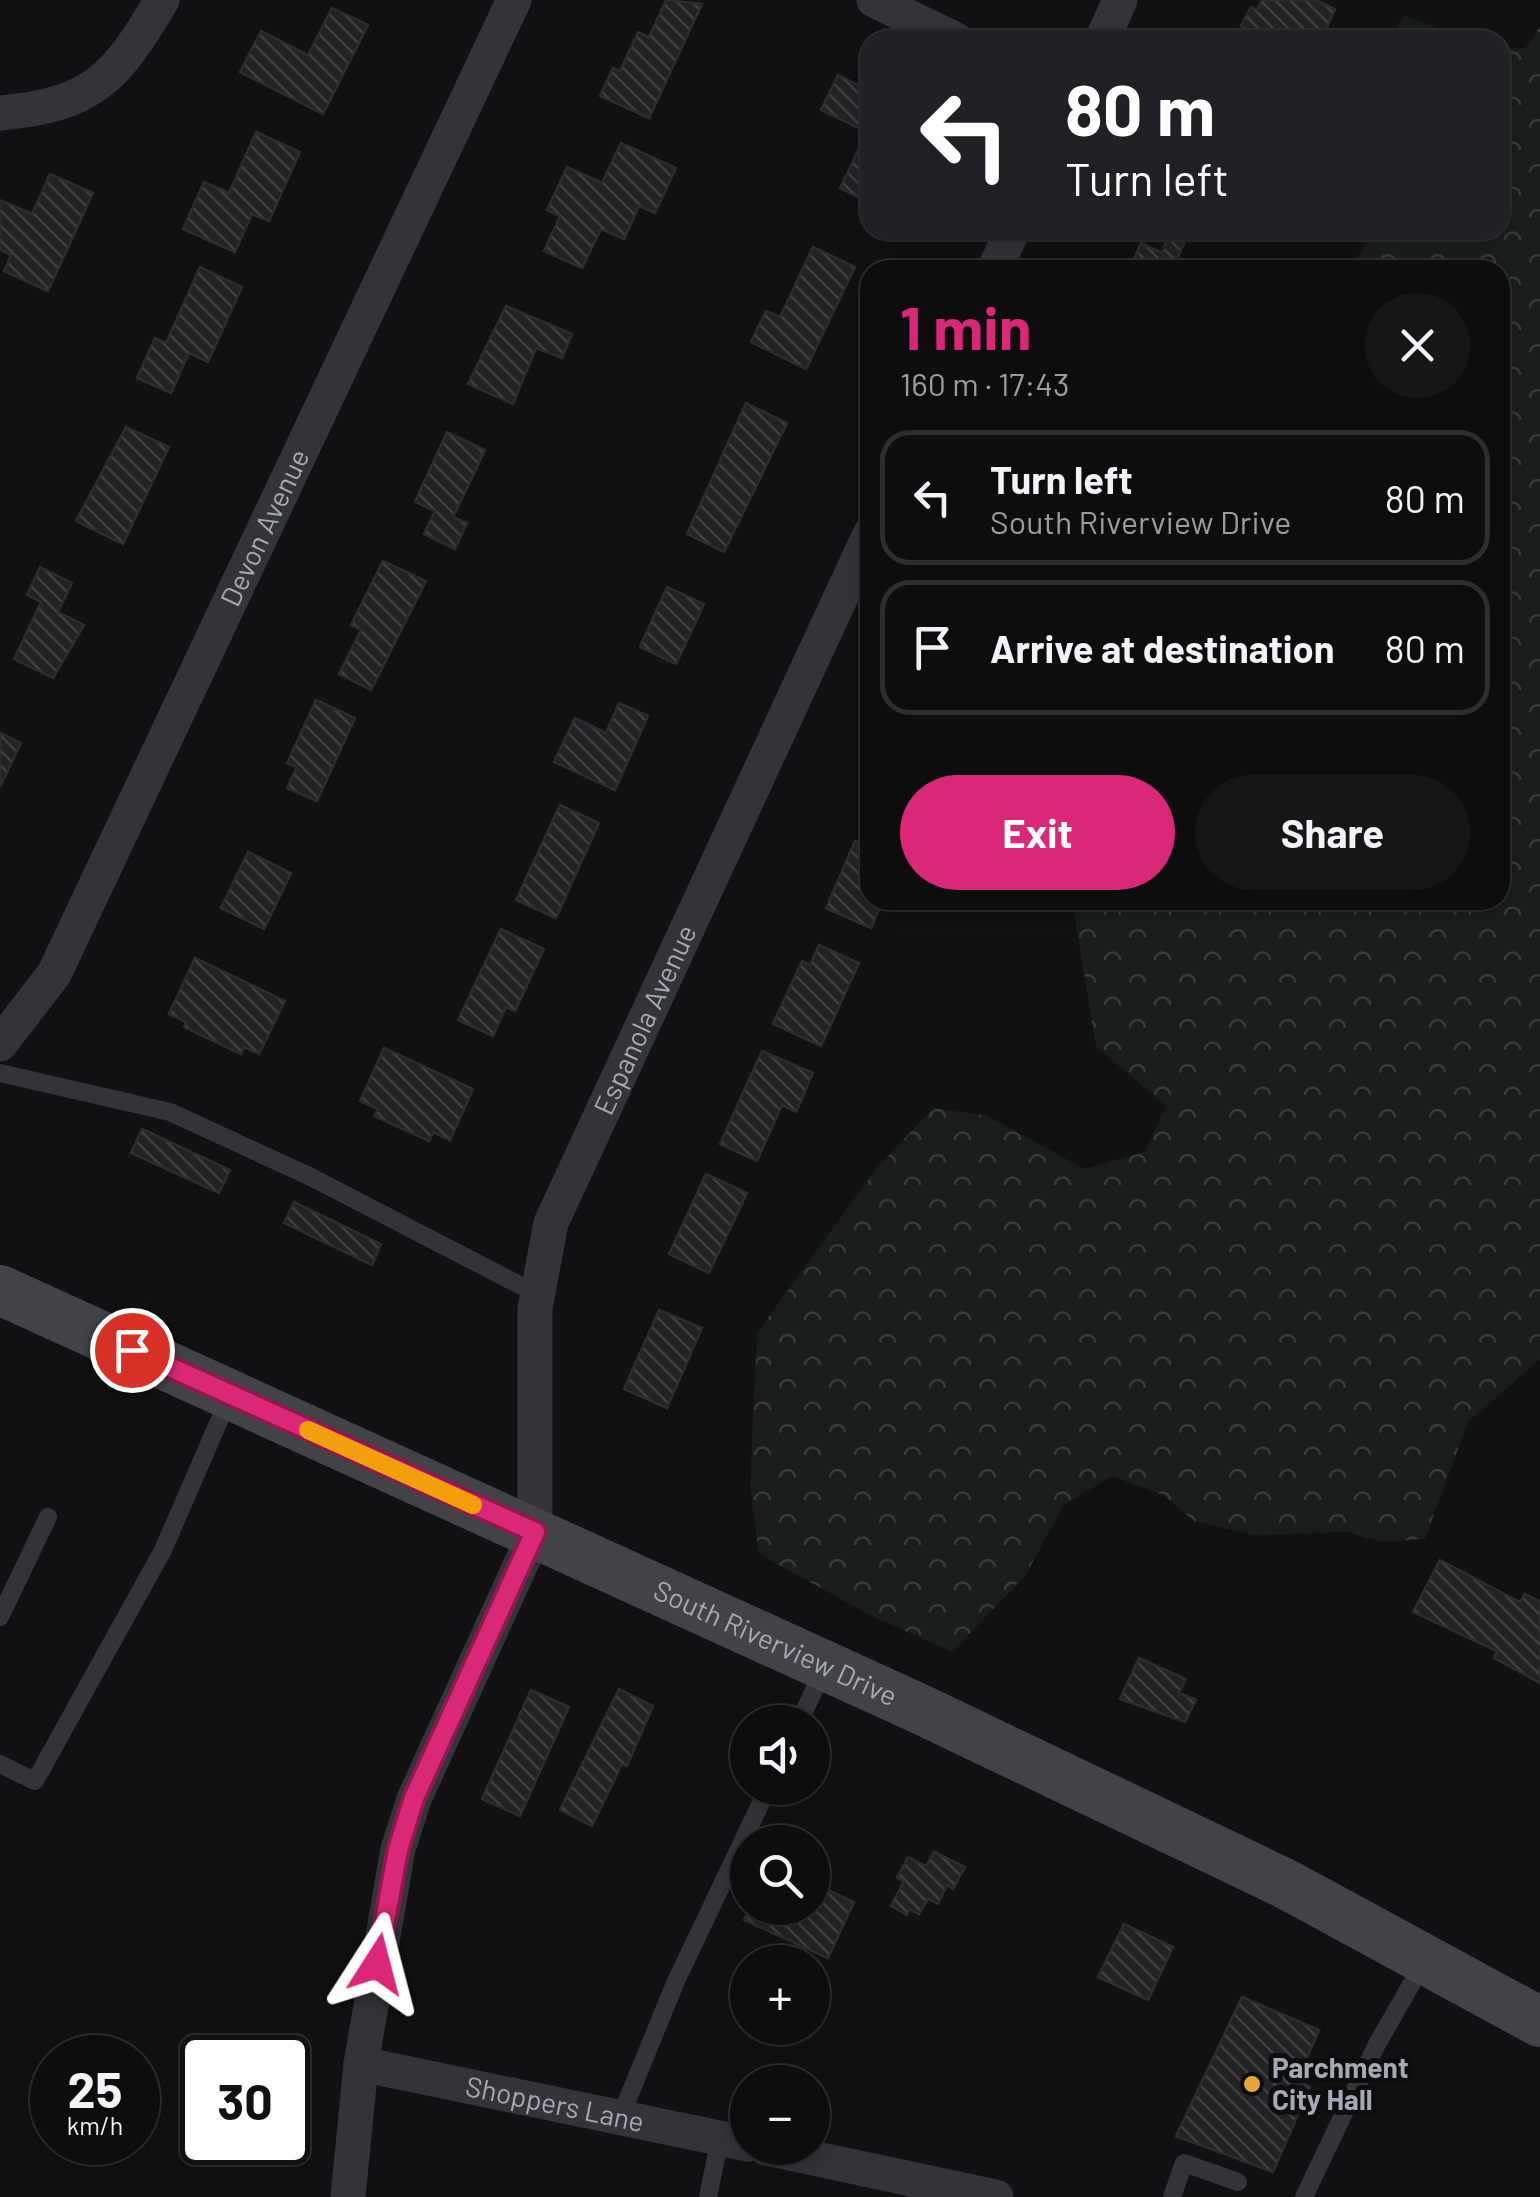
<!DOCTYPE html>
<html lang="en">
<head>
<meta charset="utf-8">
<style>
	body { margin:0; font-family:Barlow,sans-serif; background:#161617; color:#f1f3f6; height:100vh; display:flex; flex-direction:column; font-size:38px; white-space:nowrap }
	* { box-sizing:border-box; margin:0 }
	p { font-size:32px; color:#9a9c9e }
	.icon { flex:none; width:55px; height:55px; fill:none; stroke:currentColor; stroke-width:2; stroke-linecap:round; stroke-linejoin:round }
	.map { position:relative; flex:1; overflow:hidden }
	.side { position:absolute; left:860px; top:260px; width:650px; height:650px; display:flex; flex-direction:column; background:#0d0d0e; border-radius:30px; box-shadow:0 5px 15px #0003,0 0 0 2px #2d2d2e }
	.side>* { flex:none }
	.guide { position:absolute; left:860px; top:30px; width:650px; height:210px; border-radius:30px; box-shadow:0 5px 15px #0003,0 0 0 2px #2d2d2e; background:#202124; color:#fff; overflow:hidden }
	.tools { position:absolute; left:730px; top:1705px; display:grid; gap:20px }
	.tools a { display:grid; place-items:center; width:100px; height:100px; border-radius:50%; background:#0d0d0e; box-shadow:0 5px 15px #0003,0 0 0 2px #2d2d2e; font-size:50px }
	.speed { position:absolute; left:30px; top:2035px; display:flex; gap:20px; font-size:50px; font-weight:700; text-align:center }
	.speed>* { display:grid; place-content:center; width:130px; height:130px; border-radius:50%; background:#0d0d0e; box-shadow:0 5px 15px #0003,0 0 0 2px #2d2d2e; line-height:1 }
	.speed small { font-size:25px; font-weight:400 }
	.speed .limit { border:5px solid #111; border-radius:15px; background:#fff; color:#111 }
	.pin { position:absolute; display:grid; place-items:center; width:85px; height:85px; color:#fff; margin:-42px; border:5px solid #fff; border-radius:50%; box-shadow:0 2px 10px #0007 }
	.me { position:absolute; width:110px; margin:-55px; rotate:9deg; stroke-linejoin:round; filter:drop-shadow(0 0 8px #0008) }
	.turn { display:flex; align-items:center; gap:35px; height:210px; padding:0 40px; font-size:45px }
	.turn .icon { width:130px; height:130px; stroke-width:2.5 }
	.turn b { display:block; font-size:70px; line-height:85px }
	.round { display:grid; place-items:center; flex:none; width:105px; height:105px; border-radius:52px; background:#161617 }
	.head { display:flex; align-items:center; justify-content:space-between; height:170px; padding:0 40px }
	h1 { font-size:60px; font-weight:700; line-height:75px; color:#db2777 }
	.button { display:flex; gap:20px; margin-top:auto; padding:20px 40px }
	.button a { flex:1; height:115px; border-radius:60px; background:#db2777; color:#fff; font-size:40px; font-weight:700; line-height:115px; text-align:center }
	.button a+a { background:#161617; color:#f1f3f6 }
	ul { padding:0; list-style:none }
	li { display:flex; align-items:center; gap:30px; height:135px; margin:0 20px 15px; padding:0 20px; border:5px solid #2d2d2e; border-radius:30px }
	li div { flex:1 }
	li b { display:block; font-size:38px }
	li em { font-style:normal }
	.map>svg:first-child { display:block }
</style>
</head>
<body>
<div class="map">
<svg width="1540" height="2197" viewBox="0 0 1540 2197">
	<defs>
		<pattern id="forest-crowns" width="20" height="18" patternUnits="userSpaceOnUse" patternTransform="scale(2.5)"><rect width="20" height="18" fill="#181d19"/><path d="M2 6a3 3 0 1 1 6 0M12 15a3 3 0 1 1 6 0" fill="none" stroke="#373b38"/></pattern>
		<pattern id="building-back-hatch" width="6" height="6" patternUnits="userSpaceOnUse" patternTransform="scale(2.5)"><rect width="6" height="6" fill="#212224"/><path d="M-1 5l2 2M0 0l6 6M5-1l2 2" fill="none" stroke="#3e3f41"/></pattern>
	</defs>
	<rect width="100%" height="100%" fill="#111113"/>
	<path fill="url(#forest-crowns)" d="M1404 16 1473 40H1388Z
		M1540 26V1359L1468 1422 1425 1539 1381 1542 1348 1532 1254 1535 1194 1521 1163 1495 1112 1476 1064 1505 1025 1576 952 1652 872 1616 759 1554 750 1487 757 1333 876 1169 933 1108 988 1116 1084 1169 1145 1152 1166 1106 1096 1046 1074 913 1079 900H1500V270H1351L1373 230H1500V47L1525 49Z"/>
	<path fill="url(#building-back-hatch)" stroke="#2c2c2f" stroke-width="2.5" d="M666 0 702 4 649 118 600 96 613 68 620 71 638 32 649 37Z
		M1262 0H1316L1335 9 1321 40H1247L1251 31 1241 26 1251 7 1257 10Z
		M332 8 368 25 323 114 240 72 261 31 308 55Z
		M838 75 870 91V203L840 188 867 132 821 110Z
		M256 132 300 152 269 221 252 214 235 252 183 229 204 182 229 193Z
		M621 143 676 168 655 213 639 206 624 239 601 229 582 268 544 251 560 216 547 210 567 167 602 183Z
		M50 174 93 193 48 291 4 271 11 255 0 250V200L32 214Z
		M1156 230H1190L1172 270H1129L1141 243 1162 253 1167 240 1154 234Z
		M813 247 855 267 806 369 751 342 766 311 780 317Z
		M200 267 242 287 208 362 189 353 171 393 137 378 155 338 166 343Z
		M506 306 572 334 562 358 536 348 513 404 468 384Z
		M746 403 787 423 724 552 687 534Z
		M126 427 169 447 123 544 76 521Z
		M447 432 485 450 453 517 467 523 455 549 424 534 435 511 415 502Z
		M383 561 426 581 371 690 339 674 361 630 351 625Z
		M40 567 72 583 58 612 84 625 53 678 14 659 41 602 27 595Z
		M667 587 704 604 676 664 640 647Z
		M316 700 355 718 317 801 287 788 297 767 287 763Z
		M619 703 648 716 615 790 554 762 575 718 606 733Z
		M0 733 21 743 0 787Z
		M560 805 599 823 556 918 516 900Z
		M855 841 870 847V900H883L871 928 826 908Z
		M248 852 291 873 264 929 221 908Z
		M501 929 544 949 515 1011 506 1007 493 1036 458 1020Z
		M819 945 859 963 821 1046 773 1024 802 961 810 965Z
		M195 958 285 1001 259 1054 244 1047 241 1054 184 1027 186 1022 169 1014Z
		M384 1048 473 1089 450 1140 433 1132 429 1141 374 1116 378 1109 360 1101Z
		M762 1051 813 1073 796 1112 782 1105 757 1161 720 1144Z
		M142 1129 230 1170 219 1193 131 1153Z
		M706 1174 747 1193 709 1273 669 1254Z
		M294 1202 381 1244 372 1265 284 1223Z
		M659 1310 702 1328 667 1408 624 1389Z
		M1440 1560 1520 1602 1525 1594 1540 1602V1683L1494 1658 1497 1651 1413 1612Z
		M1139 1658 1186 1679 1179 1693 1196 1700 1185 1722 1120 1699Z
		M619 1689 653 1706 627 1766 622 1764 592 1826 560 1810Z
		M531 1690 569 1707 520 1816 482 1799Z
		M934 1852 965 1867 953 1889 947 1885 938 1904 928 1899 919 1914 909 1909 907 1915 891 1906 904 1881 897 1878 908 1857 926 1866Z
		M812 1874 823 1878 819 1886 854 1902 828 1958 744 1920 750 1908H812Z
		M1124 1924 1173 1947 1148 2000 1098 1977Z
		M1242 1997 1319 2030 1297 2080 1310 2087 1273 2172 1176 2136Z"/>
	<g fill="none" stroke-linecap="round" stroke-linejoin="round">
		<path stroke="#333438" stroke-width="18" d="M0 1073 170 1112 311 1177 537 1294
			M0 1617 48 1517
			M799 1722 824 1669
			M0 1764 35 1781 163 1550 229 1398
			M620 2118 676 1981 768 1788
			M708 2197 720 2138
			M1172 2197 1184 2163 1238 2182
			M1304 2197 1376 2046 1424 1962"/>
		<g stroke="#333438" stroke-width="35">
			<path d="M874 0 956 40"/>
			<path d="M1102 40 1120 0"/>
			<path d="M0 113C94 105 116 77 162 0"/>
			<path d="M994 270 1013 230"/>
			<path id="s1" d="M0 1044 54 974 514 0"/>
			<path id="s2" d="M361 2064 748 2144"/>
			<path d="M766 2148 996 2197"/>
			<path id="s3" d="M348 2197 361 2064 398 1849 414 1799 535 1533V1308L551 1223 870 534"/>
		</g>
		<path stroke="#414347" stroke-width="50" id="s4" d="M0 1290 920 1709 1286 1884 1540 2022"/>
	</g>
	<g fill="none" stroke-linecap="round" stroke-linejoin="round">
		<defs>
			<path id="route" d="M132 1350 535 1532 414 1798 398 1850 377 1964"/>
		</defs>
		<use href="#route" stroke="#8e194d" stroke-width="25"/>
		<use href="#route" stroke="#db2777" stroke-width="18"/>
		<path stroke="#f59e0b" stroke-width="18" d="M308 1430 473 1505"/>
	</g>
	<circle fill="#e5a537" stroke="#0d0d0e" stroke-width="4" cx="1252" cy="2084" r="10"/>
	<g text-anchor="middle" stroke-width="10" stroke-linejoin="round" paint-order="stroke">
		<g font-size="28" fill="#a4a9b3" stroke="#0d0d0e">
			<text dy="10" stroke="none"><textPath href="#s1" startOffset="582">Devon Avenue</textPath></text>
			<text dy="10" stroke="none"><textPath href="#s3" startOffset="1232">Espanola Avenue</textPath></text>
			<text dy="10" stroke="none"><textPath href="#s4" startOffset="852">South Riverview Drive</textPath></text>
			<text dy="10" stroke="none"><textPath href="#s2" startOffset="198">Shoppers Lane</textPath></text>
		</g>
		<g font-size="28" font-weight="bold" fill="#a4a9b3" stroke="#0d0d0e" text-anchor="start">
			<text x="1272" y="2078">Parchment<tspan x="1272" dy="32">City Hall</tspan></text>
		</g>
	</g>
</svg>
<div class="tools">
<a><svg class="icon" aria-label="sound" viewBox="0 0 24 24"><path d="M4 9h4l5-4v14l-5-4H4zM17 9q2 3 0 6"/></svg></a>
<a><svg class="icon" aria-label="search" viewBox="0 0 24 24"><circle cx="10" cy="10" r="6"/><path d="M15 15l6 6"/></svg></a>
<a>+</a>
<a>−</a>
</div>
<div class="speed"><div>25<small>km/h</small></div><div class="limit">30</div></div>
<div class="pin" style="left:132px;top:1350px;background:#d93025"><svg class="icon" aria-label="arrive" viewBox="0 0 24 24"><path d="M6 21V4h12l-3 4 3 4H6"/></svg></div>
<svg class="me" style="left:377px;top:1964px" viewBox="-20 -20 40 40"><path d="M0-17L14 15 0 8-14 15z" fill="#db2777" stroke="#fff" stroke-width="4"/></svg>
<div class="guide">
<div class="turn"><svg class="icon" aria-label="left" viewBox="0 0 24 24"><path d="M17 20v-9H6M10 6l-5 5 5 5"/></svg><div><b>80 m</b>Turn left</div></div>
</div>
<section class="side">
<div class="head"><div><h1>1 min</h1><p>160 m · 17:43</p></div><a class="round"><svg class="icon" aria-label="close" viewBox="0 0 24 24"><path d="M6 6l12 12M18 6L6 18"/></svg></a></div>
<ul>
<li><svg class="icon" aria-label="left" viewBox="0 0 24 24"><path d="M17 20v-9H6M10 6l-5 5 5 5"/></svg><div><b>Turn left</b><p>South Riverview Drive</p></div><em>80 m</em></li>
<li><svg class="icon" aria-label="arrive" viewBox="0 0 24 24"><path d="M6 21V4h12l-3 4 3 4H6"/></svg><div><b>Arrive at destination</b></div><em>80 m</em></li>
</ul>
<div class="button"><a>Exit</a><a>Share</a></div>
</section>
</div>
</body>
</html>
